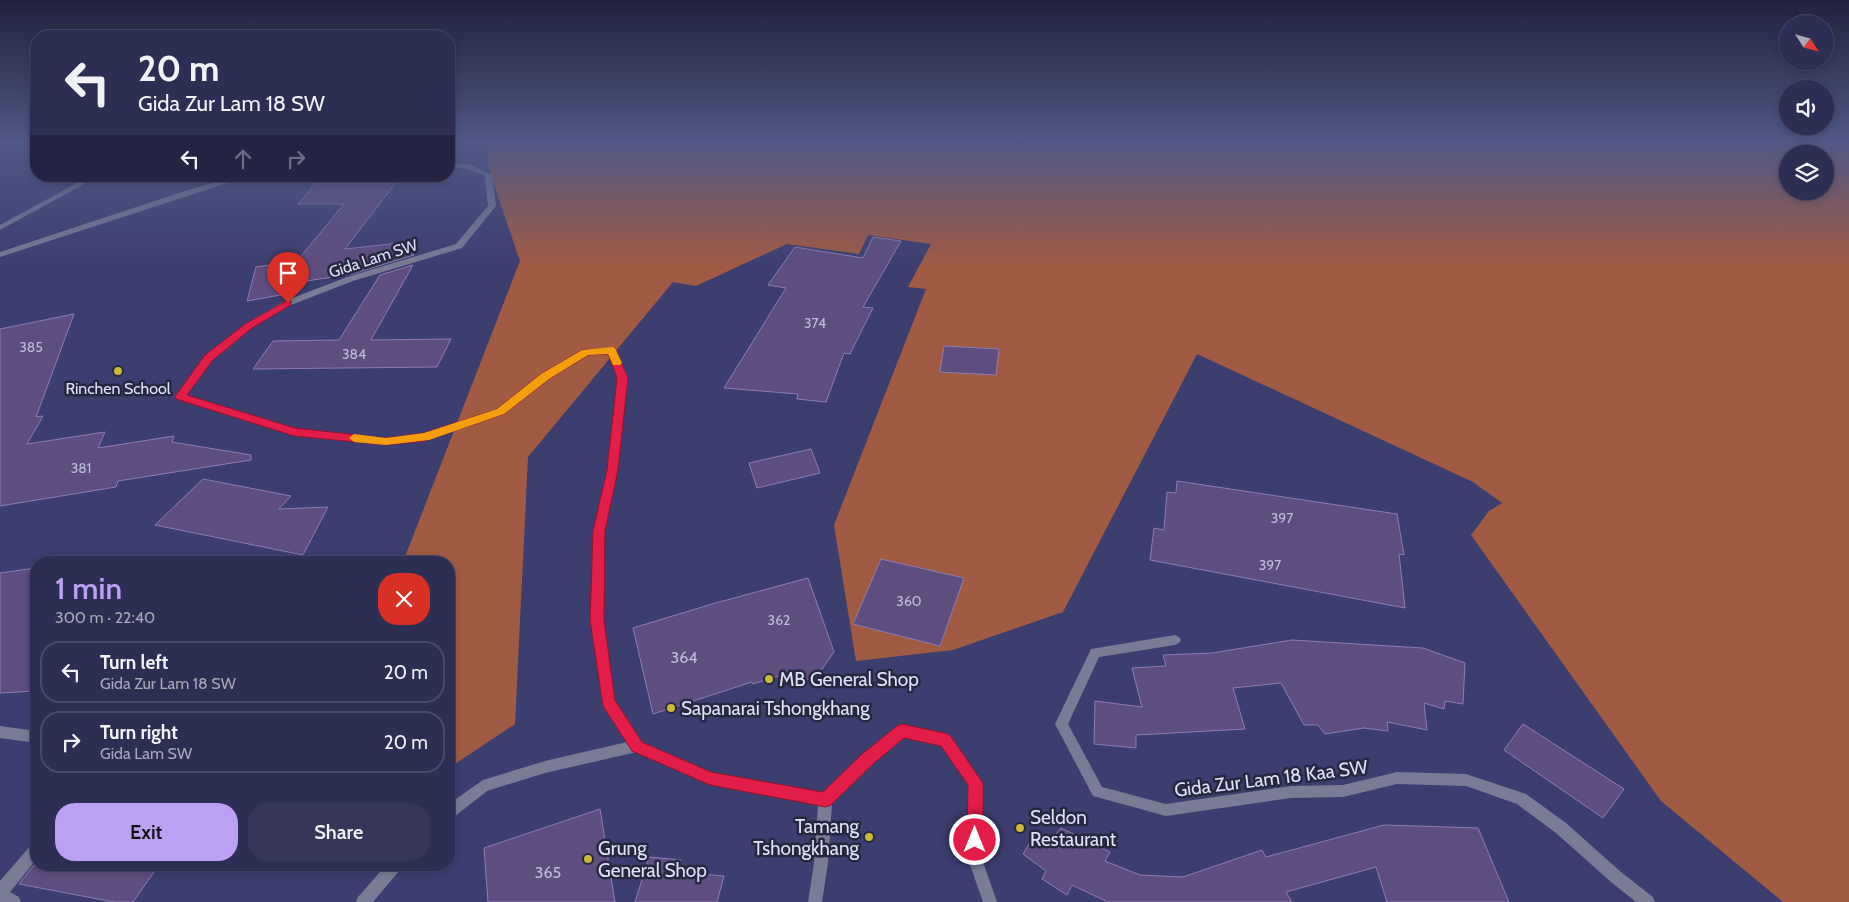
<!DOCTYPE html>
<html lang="en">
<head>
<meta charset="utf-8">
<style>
	body { margin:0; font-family:Cabin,sans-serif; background:#35365a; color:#f1f3f6; height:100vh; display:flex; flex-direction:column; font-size:19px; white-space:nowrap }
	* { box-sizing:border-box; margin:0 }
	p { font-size:16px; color:#a7a8b8 }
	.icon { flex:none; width:28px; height:28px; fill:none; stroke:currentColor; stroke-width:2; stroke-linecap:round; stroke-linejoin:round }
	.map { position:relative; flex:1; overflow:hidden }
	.drawer { position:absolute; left:30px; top:556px; width:425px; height:315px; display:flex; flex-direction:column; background:#2d2e53; border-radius:20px; box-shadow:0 2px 8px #0003,0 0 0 1px #484a6a }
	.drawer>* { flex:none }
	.banner { position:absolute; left:30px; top:30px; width:425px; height:152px; border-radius:20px; box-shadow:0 2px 8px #0003,0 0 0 1px #484a6a; background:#2d2e53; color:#f1f3f6; overflow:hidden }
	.needle { width:32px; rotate:126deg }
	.tools { position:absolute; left:1779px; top:15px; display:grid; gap:10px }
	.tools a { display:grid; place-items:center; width:55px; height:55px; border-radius:50%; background:#2d2e53; box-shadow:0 2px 8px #0003,0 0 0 1px #484a6a; font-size:25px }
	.pin { position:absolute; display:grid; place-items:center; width:42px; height:42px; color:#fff; margin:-51px -21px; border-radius:50% 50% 50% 0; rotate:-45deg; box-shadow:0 0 5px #0007 }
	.pin .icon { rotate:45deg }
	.me { position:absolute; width:55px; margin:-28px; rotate:0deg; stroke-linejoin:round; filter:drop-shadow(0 0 4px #0008) }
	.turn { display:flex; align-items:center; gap:18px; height:105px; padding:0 25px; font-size:22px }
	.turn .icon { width:65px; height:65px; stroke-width:2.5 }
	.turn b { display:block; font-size:35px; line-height:42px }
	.lanes { display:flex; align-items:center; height:48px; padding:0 25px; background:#0003; justify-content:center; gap:25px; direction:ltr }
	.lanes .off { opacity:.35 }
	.round { display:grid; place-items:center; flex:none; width:52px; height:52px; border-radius:20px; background:#35365a }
	.summary { display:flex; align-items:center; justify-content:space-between; height:85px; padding:0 25px }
	h1 { font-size:30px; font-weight:600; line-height:38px; color:#bca0f2 }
	.cta { display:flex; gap:10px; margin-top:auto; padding:10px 25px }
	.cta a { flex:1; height:58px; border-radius:20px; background:#bca0f2; color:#111; font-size:20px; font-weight:600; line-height:58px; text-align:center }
	.cta a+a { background:#35365a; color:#f1f3f6 }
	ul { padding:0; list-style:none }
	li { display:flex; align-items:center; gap:15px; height:62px; margin:0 10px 8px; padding:0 15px; border:2px solid #484a6a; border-radius:20px }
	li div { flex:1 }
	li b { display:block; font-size:19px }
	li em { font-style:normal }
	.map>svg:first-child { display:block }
</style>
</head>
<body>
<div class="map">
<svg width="1849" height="902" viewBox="0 0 1849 902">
	<rect width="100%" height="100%" fill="#3c3e6f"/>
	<path fill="#a25b43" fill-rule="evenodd" d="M486 142H1849V902H1783L1661 801 1471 535 1489 511 1502 503 1473 482 1197 354 1063 612 953 650 856 661 834 525 926 289 908 287 931 244 868 235 859 254 787 244 696 286 673 282 528 457 515 724 449 768V562H403L520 261 488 167ZM1788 154H1825V191H1788Z"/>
	<path fill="#5e4d7f" stroke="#8e7cb2" d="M322 176H401L345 249 409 242 410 252 414 255 352 274 287 284 286 294 247 301 256 267 290 262 288 272 344 204H298Z
		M873 237 901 241 863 307 873 308 850 354 844 353 826 402 797 399 798 394 724 388 786 288 768 285 795 247 863 258Z
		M413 265 371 340 451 339 437 367 253 369 273 341 339 340 380 275Z
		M74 314 36 417 43 416 27 444 105 432 98 448 174 436 172 442 251 455V460L118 481 116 487 0 506V329Z
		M944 346 999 349 996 375 940 372Z
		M811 449 820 473 757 488 749 463Z
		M203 479 291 496 279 509 328 507 303 555 155 525Z
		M1177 481 1397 514 1404 555 1399 554 1405 608 1150 560 1154 528 1164 530 1167 492 1176 493Z
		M881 559 964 578 940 646 853 624Z
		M36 568V691L0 693V573Z
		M808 578 834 652 817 676 804 681 782 675 753 684 752 682 653 714 633 628 712 604Z
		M1292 640 1423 648 1465 663 1463 704 1445 701 1444 709 1424 703 1427 730 1387 722 1388 731 1364 728 1325 734 1318 725H1304L1281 683 1233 688 1245 729 1136 735V748L1094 744 1095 701 1142 707 1132 668 1166 666 1163 655 1212 653Z
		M1523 724 1624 789 1603 818 1504 750Z
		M600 809 615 902H488L484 848Z
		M1384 825 1478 828 1509 902H1387L1376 867 1286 892 1292 902H1108L1072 885 1067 895 1042 879 1046 871 1023 854 1037 831 1052 839 1061 828 1110 852 1105 861 1140 875 1183 877 1262 850 1266 857Z
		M649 857 681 860 677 872 724 876 717 902H635Z
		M34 865H159L133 902H114L19 884Z"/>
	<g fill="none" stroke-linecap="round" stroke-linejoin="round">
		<path fill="#797c94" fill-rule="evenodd" d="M449 163 472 165 492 175 496 206 462 248 353 281 291 305 251 328 212 360 186 396 294 429 386 438 424 434 497 409 542 374 582 350 615 349 628 377 617 470 604 531 603 620 614 701 642 742 711 772 823 793 862 755 897 726 902 724 950 736 982 783V859L997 902H983L968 859V785L941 745 904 736 872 763 832 803 828 863 822 902H808L814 863 818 805 710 784 637 752 545 773 487 791 454 817 449 818V804L483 780 545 761 627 742 602 702 591 620 594 531 607 470 618 377 609 354 587 355 548 378 503 413 425 440 386 444 294 435 177 399 175 397 206 356 245 324 285 301 347 277 456 244 488 206 485 176 468 169 449 167Z
			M90 176H99L0 230V225Z
			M237 176H249L0 257V252L188 190Z
			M1175 635 1179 637 1181 640 1179 643 1175 645 1099 657 1068 724 1102 787 1166 804 1291 786 1343 785 1397 772 1466 774 1526 794 1566 823 1621 872 1653 897 1655 902H1636L1611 882 1556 833 1517 804 1466 786 1397 784 1343 797 1291 798 1166 816 1093 796 1055 724 1091 649Z
			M0 726 36 731V743L0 738Z
			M36 843V860L10 892 19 897 21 902H0V881L31 845Z
			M386 865H402L400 870 373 902H356L358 897Z"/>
	</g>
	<linearGradient id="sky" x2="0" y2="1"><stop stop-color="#21223d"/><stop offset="0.53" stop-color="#505885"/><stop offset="1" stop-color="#505885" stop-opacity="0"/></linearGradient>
	<rect width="1849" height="268" fill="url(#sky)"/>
	<path fill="#e11d48" stroke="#92132f" d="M288 300 291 301V305L252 328 213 360 187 395 295 428 386 438 424 433 497 409 541 374 582 350 615 348 628 378 618 470 605 531 604 620 615 700 642 742 711 772 823 792 862 754 897 726 902 724 945 733 950 735 983 783V840L980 845 975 847 969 845 967 840 968 785 941 746 904 738 873 764 831 805 826 807 710 785 632 751 603 706 590 620 593 531 607 470 617 378 608 354 588 355 549 379 504 414 425 441 386 445 294 436 176 399 175 397 176 395 205 355 245 324Z"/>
	<path fill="#f59e0b" d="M612 347 615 348 622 363 620 365H613L608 354 588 355 549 379 504 414 429 440 386 445 354 442 349 438 354 434 386 438 424 433 497 409 541 374 582 350Z"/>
	<g fill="#ceb837" stroke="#26283f" stroke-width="2">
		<circle cx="118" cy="371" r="5"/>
		<circle cx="769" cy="679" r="5"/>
		<circle cx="671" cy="708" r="5"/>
		<circle cx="1020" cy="828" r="5"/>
		<circle cx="869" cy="837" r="5"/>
		<circle cx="588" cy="859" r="5"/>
	</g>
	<g text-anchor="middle" stroke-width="5" stroke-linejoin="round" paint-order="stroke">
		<g font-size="14" fill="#bfbddb">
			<text x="815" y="328">374</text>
			<text x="31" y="352">385</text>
			<text x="354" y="359">384</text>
			<text x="81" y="473">381</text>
			<text x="1282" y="523">397</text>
			<text x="1270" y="570">397</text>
			<text x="909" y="606">360</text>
			<text x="779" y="625">362</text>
		</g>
		<g font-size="16" fill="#dfe2fa" stroke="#26283f">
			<text transform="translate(373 258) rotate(-18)" y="6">Gida Lam SW</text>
		</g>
		<g font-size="16" fill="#dfe2fa" stroke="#26283f">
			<text x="118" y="394">Rinchen School</text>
		</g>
		<g font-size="16" fill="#bfbddb">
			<text x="684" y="663">364</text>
			<text x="548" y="878">365</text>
		</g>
		<g font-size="19" fill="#dfe2fa" stroke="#26283f" text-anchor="start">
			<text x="779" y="686">MB General Shop</text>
			<text x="681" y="715">Sapanarai Tshongkhang</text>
			<text x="1030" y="824">Seldon<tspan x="1030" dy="22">Restaurant</tspan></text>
			<text x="859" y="833" text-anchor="end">Tamang<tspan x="859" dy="22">Tshongkhang</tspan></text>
			<text x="598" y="855">Grung<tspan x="598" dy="22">General Shop</tspan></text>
		</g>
		<g font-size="19" fill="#dfe2fa" stroke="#26283f">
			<text transform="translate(1271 778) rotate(-7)" y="7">Gida Zur Lam 18 Kaa SW</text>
		</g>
	</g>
</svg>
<div class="tools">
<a><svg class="needle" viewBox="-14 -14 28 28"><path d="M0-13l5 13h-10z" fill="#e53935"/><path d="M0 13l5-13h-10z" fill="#a7a8b8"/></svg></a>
<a><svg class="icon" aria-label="sound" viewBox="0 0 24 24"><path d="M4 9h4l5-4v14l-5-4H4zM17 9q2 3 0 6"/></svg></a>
<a><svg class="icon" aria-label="layers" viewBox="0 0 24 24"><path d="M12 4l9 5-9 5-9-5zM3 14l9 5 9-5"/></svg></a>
</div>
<div class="pin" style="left:288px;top:303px;background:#d93025"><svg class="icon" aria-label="arrive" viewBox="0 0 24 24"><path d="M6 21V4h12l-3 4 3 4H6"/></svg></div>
<svg class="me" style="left:975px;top:840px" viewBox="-20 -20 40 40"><circle r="17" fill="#e11d48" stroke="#fff" stroke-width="3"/><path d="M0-11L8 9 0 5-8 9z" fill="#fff"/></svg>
<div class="banner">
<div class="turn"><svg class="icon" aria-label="left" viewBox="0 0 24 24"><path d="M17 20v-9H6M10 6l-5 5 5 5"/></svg><div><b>20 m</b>Gida Zur Lam 18 SW</div></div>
<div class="lanes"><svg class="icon" aria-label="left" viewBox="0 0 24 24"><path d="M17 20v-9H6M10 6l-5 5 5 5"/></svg><svg class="icon off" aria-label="ahead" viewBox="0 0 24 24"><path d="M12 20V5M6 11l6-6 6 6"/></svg><svg class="icon off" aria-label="right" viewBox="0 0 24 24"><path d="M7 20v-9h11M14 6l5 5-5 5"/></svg></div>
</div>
<section class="drawer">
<div class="summary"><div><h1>1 min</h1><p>300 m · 22:40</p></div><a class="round" style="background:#d93025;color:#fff"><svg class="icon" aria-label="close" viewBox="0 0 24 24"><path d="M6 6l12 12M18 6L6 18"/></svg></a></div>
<ul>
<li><svg class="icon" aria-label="left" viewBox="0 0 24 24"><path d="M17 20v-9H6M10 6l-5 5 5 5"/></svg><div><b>Turn left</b><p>Gida Zur Lam 18 SW</p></div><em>20 m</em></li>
<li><svg class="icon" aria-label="right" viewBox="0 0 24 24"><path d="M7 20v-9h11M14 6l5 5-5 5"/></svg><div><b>Turn right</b><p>Gida Lam SW</p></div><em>20 m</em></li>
</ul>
<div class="cta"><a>Exit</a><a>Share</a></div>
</section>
</div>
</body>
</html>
